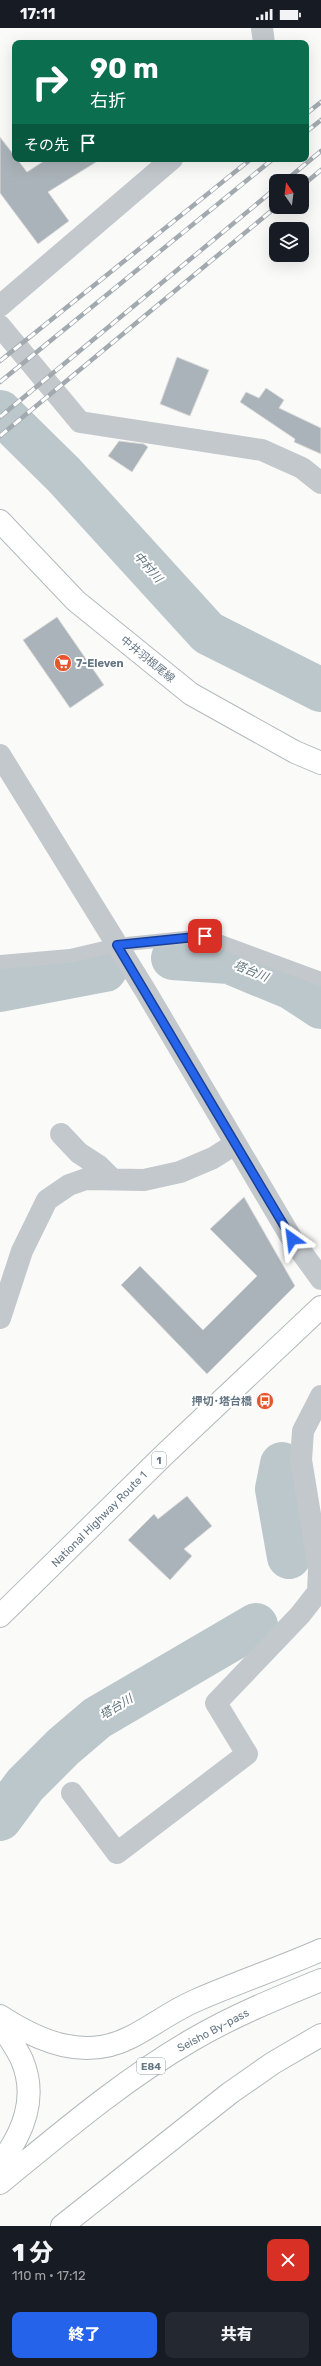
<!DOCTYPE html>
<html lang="ja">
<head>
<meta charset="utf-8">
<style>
	body { margin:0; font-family:Rubik,"Noto Sans JP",sans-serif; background:#242831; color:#f1f3f6; height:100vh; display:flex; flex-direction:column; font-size:15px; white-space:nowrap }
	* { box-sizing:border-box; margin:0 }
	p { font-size:13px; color:#9ea1a6 }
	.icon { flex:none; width:22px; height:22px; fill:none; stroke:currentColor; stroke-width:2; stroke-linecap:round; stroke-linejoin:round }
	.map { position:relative; height:2198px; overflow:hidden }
	.panel { display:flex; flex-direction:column; background:#171b24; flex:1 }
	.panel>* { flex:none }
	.guide { position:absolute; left:12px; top:12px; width:297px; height:122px; border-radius:8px; box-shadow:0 4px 16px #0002; background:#0b6e4f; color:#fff; overflow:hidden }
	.needle { width:26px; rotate:346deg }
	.fabs { position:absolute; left:269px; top:146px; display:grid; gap:8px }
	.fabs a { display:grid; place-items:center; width:40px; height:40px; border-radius:8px; background:#171b24; box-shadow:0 4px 16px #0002; font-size:20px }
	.pin { position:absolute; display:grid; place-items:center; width:34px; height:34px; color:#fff; margin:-17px; border-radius:8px; box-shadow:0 2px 6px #0006 }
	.me { position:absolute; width:44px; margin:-22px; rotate:329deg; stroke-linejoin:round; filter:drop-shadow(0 0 3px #0008) }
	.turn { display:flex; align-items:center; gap:14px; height:84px; padding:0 12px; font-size:18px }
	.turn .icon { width:52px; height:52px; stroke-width:2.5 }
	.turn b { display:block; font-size:28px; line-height:34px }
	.then { display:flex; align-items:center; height:38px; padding:0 12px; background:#0003; gap:8px; font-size:15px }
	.round { display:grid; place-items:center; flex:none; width:42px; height:42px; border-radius:8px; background:#242831 }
	.head { display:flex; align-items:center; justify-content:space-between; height:68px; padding:0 12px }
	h1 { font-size:24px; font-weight:800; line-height:30px }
	.primary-button { display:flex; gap:8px; margin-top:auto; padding:8px 12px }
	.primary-button a { flex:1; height:46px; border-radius:8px; background:#2563eb; color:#fff; font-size:16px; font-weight:800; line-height:46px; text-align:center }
	.primary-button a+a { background:#242831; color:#f1f3f6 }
	.status { display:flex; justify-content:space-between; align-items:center; height:28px; padding:0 20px; background:#171b24; direction:ltr }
	.status svg { height:11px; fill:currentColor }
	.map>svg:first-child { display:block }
</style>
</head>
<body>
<div class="status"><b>17:11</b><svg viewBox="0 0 49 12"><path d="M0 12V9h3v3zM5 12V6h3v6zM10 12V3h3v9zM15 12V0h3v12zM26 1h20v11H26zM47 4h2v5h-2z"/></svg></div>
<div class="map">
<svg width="321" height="2198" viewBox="0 0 321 2198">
	<rect width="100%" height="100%" fill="#fafaf8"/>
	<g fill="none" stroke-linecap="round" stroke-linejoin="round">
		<path stroke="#bbc7cb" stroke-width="44" d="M0 384 64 447 208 605 321 662
			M173 930 229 934 292 960 321 979
			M0 962 105 942
			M282 1436 277 1461 289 1529
			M0 1791 25 1757 63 1719 97 1690 256 1597"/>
	</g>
	<path fill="#aab3b9" stroke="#dcdcda" d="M0 109 27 144 47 131H101L48 164 69 193 38 216 0 165Z
		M177 329 209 342 190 388 160 376Z
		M266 360 284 372 279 380 321 400V426L294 414 295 411 240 374 246 364 259 370Z
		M119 413 144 416 148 419 132 444 108 428Z
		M57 589 104 657 70 680 23 612Z
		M244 1169 295 1258 207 1346 121 1257 140 1238 203 1302 257 1248 210 1201Z
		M187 1468 212 1498 184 1521 192 1528 170 1552 128 1512 154 1486 158 1491Z"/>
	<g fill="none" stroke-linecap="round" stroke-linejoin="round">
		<defs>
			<path id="secondary" d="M0 493 76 573 191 666 295 724 321 735"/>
			<path id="highway" d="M0 1588 165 1426 321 1279
				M0 1988C40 2014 85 2033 131 2009 153 1998 173 1982 197 1972 238 1954 280 1940 321 1922
				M0 1995C7 2007 16 2019 22 2032 38 2070 23 2105 0 2136
				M0 2155C61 2105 123 2052 192 2012 233 1988 277 1970 321 1952
				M62 2198 230 2065 273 2035 321 2007"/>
		</defs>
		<use href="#secondary" stroke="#b3babf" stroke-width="24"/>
		<use href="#highway" stroke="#b4b9bd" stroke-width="24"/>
		<path stroke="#c3c8cc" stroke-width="14" d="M0 934 70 928 117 917 205 908 321 951"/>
		<path stroke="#c3c8cc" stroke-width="22" d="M262 0 264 15
			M0 278 172 131
			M0 298 80 394 262 422 302 440 321 455
			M0 727 145 962 292 1211 321 1251
			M61 1106 79 1125 99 1138 111 1150
			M0 1290 22 1223 47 1172 69 1157 86 1151 144 1152 180 1144 213 1130 235 1116
			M72 1765 117 1825 247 1726 216 1675 300 1587 318 1564 319 1541 301 1432 303 1403 321 1368"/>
		<use href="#secondary" stroke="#fff" stroke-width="22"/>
		<use href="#highway" stroke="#fff" stroke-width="22"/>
		<defs>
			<path id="rail" d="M306 86 321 74
				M306 104 321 92
				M285 153 321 123
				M302 158 321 142
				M0 333 251 131
				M0 354 273 131
				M0 389 276 160
				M0 408 276 179"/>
		</defs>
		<use href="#rail" stroke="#a2aab0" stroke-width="4.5"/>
		<use href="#rail" stroke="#fff" stroke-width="3" stroke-dasharray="9" stroke-linecap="butt"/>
	</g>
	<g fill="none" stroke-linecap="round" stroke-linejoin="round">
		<defs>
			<path id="route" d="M205 908 117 917 292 1211"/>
		</defs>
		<use href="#route" stroke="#184099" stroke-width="10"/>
		<use href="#route" stroke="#2563eb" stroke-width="7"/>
	</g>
	<defs>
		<symbol id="supermarket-disc" viewBox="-11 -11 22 22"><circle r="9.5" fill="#e4572e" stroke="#fff"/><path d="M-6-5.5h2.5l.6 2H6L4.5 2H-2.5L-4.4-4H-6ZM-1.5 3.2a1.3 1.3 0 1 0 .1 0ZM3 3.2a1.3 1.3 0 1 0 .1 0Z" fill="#fff"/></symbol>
		<symbol id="bus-disc" viewBox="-11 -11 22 22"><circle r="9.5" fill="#e4572e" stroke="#fff"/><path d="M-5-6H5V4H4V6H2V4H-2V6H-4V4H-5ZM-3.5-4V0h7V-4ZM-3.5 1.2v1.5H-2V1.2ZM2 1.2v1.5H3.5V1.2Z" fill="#fff"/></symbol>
	</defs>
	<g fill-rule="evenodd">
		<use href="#supermarket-disc" x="53" y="625" width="20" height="20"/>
		<use href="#bus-disc" x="255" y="1363" width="20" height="20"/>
	</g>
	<g text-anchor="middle" stroke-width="4" stroke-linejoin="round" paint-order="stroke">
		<g fill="#fff" stroke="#939fa8" stroke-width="1">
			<rect x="152" y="1424" width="14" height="16" rx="3"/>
			<rect x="137" y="2030" width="28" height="16" rx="3"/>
		</g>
		<g font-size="10" font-weight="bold" fill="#657683">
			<text x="159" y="1436">1</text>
			<text x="151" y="2042">E84</text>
		</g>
		<g font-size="11" fill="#657683" stroke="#fff">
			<text transform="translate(148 631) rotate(39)" y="4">中井羽根尾線</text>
			<text transform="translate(99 1491) rotate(-45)" y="4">National Highway Route 1</text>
			<text transform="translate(213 2002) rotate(-28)" y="4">Seisho By-pass</text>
		</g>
		<g font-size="11" font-weight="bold" fill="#657683" stroke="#fff" text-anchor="start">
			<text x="76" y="639">7-Eleven</text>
			<text x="252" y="1377" text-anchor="end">押切･塔台橋</text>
		</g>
		<g font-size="12" font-style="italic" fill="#60757c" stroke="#fff">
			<text transform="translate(148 539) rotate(48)" y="4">中村川</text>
			<text transform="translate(251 943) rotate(22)" y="4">塔台川</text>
			<text transform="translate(116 1679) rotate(-31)" y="4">塔台川</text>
		</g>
	</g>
</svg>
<div class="fabs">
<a><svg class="needle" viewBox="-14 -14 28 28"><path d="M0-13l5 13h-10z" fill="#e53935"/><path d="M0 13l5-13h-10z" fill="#9ea1a6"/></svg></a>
<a><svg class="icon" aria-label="layers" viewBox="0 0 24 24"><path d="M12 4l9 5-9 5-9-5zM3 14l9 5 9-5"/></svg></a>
</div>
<div class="pin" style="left:205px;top:908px;background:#d93025"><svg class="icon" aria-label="arrive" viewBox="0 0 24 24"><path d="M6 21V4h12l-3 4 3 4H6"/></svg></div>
<svg class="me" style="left:292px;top:1211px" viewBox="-20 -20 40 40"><path d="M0-17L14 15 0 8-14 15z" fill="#2563eb" stroke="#fff" stroke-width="4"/></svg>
<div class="guide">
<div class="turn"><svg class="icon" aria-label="right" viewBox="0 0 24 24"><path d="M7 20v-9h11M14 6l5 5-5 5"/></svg><div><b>90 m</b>右折</div></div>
<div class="then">その先<svg class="icon" aria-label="arrive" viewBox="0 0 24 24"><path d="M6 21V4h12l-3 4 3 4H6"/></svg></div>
</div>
</div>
<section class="panel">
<div class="head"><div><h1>1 分</h1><p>110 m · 17:12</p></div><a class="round" style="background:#d93025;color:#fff"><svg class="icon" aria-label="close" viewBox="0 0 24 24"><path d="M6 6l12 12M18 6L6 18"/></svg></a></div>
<div class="primary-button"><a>終了</a><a>共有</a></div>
</section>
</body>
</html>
